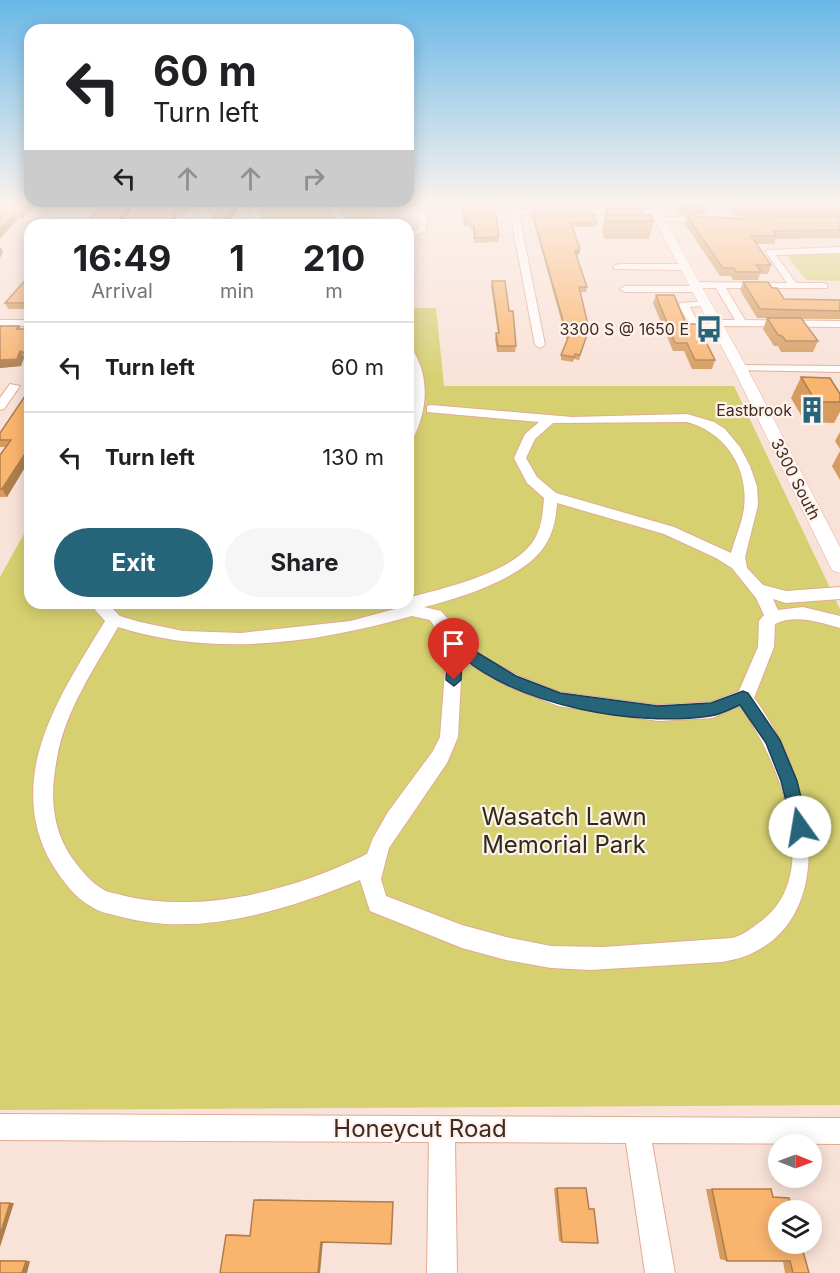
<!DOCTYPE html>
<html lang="en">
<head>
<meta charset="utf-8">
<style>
	body { margin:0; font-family:Inter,sans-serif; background:#f6f6f6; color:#202124; height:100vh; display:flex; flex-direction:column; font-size:22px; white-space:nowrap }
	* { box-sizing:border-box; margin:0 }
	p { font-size:20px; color:#757577 }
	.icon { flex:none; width:33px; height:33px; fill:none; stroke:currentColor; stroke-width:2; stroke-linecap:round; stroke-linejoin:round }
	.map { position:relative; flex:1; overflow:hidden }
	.details { position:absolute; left:24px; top:219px; width:390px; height:390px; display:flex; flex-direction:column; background:#fff; border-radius:18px; box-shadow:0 3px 15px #0003 }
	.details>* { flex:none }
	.top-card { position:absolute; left:24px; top:24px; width:390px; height:183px; border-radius:18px; box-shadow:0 3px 15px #0003; background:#fff; color:#202124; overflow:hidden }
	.needle { width:39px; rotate:91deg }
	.fabs { position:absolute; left:768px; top:1134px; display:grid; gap:12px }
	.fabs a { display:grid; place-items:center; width:54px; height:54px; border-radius:50%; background:#fff; box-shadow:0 3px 15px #0003; font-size:30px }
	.pin { position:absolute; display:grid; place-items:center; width:51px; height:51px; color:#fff; margin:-62px -26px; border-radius:50% 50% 50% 0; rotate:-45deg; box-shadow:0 0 6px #0007 }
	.pin .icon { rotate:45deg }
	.me { position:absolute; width:66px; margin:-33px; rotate:347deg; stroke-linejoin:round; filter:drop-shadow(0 0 4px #0008) }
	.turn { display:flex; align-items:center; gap:21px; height:126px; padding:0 30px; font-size:27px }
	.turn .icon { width:78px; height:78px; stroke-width:2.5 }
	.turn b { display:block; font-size:42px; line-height:51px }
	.lanes { display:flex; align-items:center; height:57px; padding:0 30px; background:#0003; justify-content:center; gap:30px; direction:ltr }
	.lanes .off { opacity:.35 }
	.eta { display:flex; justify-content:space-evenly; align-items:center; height:102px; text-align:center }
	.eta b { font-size:36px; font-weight:700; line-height:42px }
	.action { display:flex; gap:12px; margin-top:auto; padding:12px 30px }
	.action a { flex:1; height:69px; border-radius:36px; background:#26647a; color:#fff; font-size:24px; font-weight:700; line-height:69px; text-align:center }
	.action a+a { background:#f6f6f6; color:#202124 }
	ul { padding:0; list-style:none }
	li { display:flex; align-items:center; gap:18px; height:90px; padding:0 30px; border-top:2px solid #e0e0e0 }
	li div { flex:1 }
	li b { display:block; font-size:22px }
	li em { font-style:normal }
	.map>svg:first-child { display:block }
</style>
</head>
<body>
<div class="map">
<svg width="840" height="1273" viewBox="0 0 840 1273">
	<rect width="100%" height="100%" fill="#f9e2d8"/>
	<path fill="#d6d071" d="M266 202H377L373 225H255Z
		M786 254H840V281L806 280Z
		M408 308H436L444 386H734L840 609V1105L0 1110V577L30 523V603H408Z"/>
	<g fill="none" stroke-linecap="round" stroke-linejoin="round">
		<defs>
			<path id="minor" d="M140 202H148L132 225H124Z
				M205 202H213L201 225H193Z
				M256 202H264L258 213 261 225H253L250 213Z
				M324 202H332L350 225H342Z
				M421 202H429L426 231 408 238V232L418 229Z
				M508 202H516L518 210H655L659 212 655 214H519L545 345 540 348 535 345Z
				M659 217 707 218 711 220 707 222 656 221Z
				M840 247V253L776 255 796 283H824L827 284V288H726L745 320 840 321V327L722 326V330L718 331C691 328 691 329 679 305L680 303 708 301V305L690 307 698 322 710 324 715 320H735L716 288H701L697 292H625L620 289 625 286H690L694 282 787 283 766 252 767 250Z
				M618 264H685L690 267 685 270 615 269 613 267Z
				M0 320H30V326H0Z
				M408 348 412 349C430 375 428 412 412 440L408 441 413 382Z
				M740 365 840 366V372L736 370V366Z
				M10 384 20 386 4 409 0 410V398Z
				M431 405 572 417 687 414 714 422 725 429 740 447 750 466 757 486 758 505 745 557 747 568 763 585 786 591 840 587V599L786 603 773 599 778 610 803 607 840 616V628C819 622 795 614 775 624L774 647 754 698C801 759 840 885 772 941 756 953 742 959 722 962L590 970 551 968 506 960 462 948 370 911 360 880C286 910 201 938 122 917 111 914 101 913 92 907 75 898 62 880 52 864 32 830 29 793 38 755 51 706 79 664 105 621L89 603H107L120 616 140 622 183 631 241 633 350 621 406 606 404 603H408V598C443 588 516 573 535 538 542 526 543 511 544 498L527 483 514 458 525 434 539 422 427 412V406ZM687 422C725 432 749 468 744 508 742 523 735 538 731 553L674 527 556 493 537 477 526 458 535 439 553 423ZM557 503 664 534 716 558 732 568 756 598 764 615 759 621 758 647 739 691 711 702 658 705 559 692 517 675 481 656 461 640 453 625 441 611 424 607C460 598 522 579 544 547 553 534 556 519 557 503ZM412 616 430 620 447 645 440 737 433 751 388 812 373 838 367 854C294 890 202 915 121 895 115 893 109 893 104 890 91 883 81 870 72 858 51 827 50 794 57 758 65 711 94 669 118 627 215 658 316 643 412 616ZM462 660 505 685 558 706 658 721 712 718 740 706C778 758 826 875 760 922 751 929 743 935 732 938L603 947 551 946 506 937 462 925 386 896 381 879 389 848 447 763 458 737Z
				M0 1114 840 1118V1144L652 1143 675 1273H645L626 1143 455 1142 457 1273H427L429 1142 0 1140Z"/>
			<path id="major" d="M645 202H655L747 368 840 547V573L833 571 830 566 733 368Z"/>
		</defs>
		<use href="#minor" stroke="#e2ab93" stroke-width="2"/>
		<use href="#major" stroke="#e2ab93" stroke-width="1"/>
		<use href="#minor" fill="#fff" fill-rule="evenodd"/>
		<use href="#major" fill="#fff" fill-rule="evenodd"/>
	</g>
	<path fill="#d69b5f" d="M6 202H42L38 203 22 219H18Z
		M84 202H137L124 221H130L194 202 186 215H178L173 225H85L100 207 85 206Z
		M461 202H494L499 237 498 242 474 243 473 230H471L470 226H464Z
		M528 202H636L635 207 530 208Z
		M673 202H709L706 215H680Z
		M725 202H840V217L735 216Z
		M606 209 643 215 654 221 649 239H605L602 232Z
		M532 212 597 223 596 227H572L580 249 579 254 576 255 587 287 586 292H580L589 329 579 360 574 359 573 362 561 360V355L567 341 532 216Z
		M687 216 742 219 743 216 840 217V238L776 239 774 244H756L771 265 768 274H760L758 280H733L731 276H720L685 224Z
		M30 275V309H8L5 303Z
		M492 281 509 311 516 346 515 352H497L495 339 496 333H498L491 287Z
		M743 282 772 288 784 299 840 300V319H801L818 341 813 352H781L778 346H774L763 329 767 318H781H757L740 290Z
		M656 295 686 324 715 360 712 369H692L684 351H673L653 303Z
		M0 326H19L21 329H30V361L24 358 21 366 0 368Z
		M801 377 840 394V412L834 423 805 422 791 398Z
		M30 393V459L7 497H0V455L6 447H0V440Z
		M840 432V449L835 441Z
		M840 451V480L832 466Z
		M554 1188H586L589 1209 562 1242 559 1241Z
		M706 1189H771L773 1197 809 1273H785L783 1261H727L720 1259Z
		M258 1199 393 1202 392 1243 391 1244 226 1235 230 1234 250 1235Z
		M0 1260 30 1261 0 1273Z"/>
	<path fill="#ae7e4d" d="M30 202 38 203 22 219 19 213Z
		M131 202H137L122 224 120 218Z
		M189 202H194L186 215 185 210Z
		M236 202H241L228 225H223Z
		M177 210 178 215 173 225H168Z
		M15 213 18 219 0 239V229Z
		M0 246 3 252 0 258Z
		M580 249 579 254 574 256 575 251Z
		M20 351 24 358 21 366 0 368V360Z
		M30 446V459L7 497 2 489Z
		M10 1203H14L0 1247V1235Z
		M323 1241 320 1273H318L321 1242Z
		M26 1261H30L27 1273H22Z"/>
	<path fill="#f9b46e" stroke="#ae7e4d" stroke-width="1.5" d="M6 202H30L19 213H15L0 229V208Z
		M104 202H131L120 218 122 221H130L143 202H189L185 210H177L168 225H85Z
		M222 202H236L223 225H210Z
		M462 202H494L499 237 475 238 474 226H471L470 221H465Z
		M679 202H709L708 207H682Z
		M733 202H840V209L737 208Z
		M606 209H642L643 214 608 215Z
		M532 212H592L597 223H571L580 249 575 251 587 287H579L589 329 580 355 575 354 574 357 561 355 568 338Z
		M605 214 651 215 654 221H608Z
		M687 216 745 219 743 216 840 217V230L773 231 777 236H751L771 265H756L761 272H736L734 268H723Z
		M30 275V303H5Z
		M492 281H505L509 311H513L516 346H498L496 333H499Z
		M743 282H768L772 288H777L784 299 840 300V311L760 309Z
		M656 295H674L686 324H697L715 360H695L687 343H675Z
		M767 318H801L818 341H786L782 336 778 335Z
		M0 326H19L17 329H30V355L20 351 17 359 0 360Z
		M801 377 830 378 840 394V402H816Z
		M27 393H30V446L2 489H0V455L11 440H0V433Z
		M557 1188H586L589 1209H594L598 1243 562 1242Z
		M712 1189H771L773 1197 789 1198 793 1210H778V1244H801L809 1273H793L790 1261H727Z
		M254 1200 393 1202 391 1244 321 1242 318 1273H220L226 1235 250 1236Z
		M0 1203H10L0 1235Z
		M0 1261H26L22 1273H0Z"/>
	<linearGradient id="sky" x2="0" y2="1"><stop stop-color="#68b8e8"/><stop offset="0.53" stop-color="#fcf2ed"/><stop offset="1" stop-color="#fcf2ed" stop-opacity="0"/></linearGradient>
	<rect width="840" height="381" fill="url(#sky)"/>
	<path fill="#26647a" stroke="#19414f" stroke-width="1.5" d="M455 639 516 676 560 693 658 706 711 703 743 691 748 693 780 740 797 781 808 827 806 833 800 835 794 833 781 781 766 743 740 705C730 709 720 715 710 716 635 727 521 706 462 657L461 680 454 686 446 680 448 645Z"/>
	<defs>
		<symbol id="bus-bare" viewBox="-9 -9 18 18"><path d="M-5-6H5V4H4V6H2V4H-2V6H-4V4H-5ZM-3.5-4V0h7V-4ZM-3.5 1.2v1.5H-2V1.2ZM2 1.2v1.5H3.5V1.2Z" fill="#26647a" stroke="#fef2ed" stroke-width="2.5" paint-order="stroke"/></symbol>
		<symbol id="building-bare" viewBox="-9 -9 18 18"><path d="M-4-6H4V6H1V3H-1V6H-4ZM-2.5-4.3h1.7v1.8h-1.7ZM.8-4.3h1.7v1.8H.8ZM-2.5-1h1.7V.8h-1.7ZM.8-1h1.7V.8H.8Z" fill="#26647a" stroke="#fef2ed" stroke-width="2.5" paint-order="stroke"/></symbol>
	</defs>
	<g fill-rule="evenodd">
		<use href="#bus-bare" x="690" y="310" width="38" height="38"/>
		<use href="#building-bare" x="793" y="391" width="38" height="38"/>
	</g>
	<g text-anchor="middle" stroke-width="4.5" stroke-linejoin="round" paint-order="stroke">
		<g font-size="16" fill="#402a21" stroke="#fef2ed" text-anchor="end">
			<text x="689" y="335">3300 S @ 1650 E</text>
			<text x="792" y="416">Eastbrook</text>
		</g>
		<g font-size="16" fill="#402a21" stroke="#fef2ed">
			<text transform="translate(796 479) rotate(63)" y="6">3300 South</text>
		</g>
		<g font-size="24" fill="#2d2c16" stroke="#fef2ed">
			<text x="564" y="825">Wasatch Lawn<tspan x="564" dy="28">Memorial Park</tspan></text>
		</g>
		<g font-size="24" fill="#402a21" stroke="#fef2ed">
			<text x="420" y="1137">Honeycut Road</text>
		</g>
	</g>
</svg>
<div class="fabs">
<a><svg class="needle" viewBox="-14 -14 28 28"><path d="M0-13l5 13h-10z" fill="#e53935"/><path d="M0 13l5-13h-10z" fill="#757577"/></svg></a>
<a><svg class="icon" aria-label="layers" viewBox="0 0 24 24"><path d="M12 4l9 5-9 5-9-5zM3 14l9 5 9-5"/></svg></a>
</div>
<div class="pin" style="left:454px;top:680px;background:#d93025"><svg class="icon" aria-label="arrive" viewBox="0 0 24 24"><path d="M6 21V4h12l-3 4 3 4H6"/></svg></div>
<svg class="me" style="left:800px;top:827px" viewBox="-20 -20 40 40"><circle r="19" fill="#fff"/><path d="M0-13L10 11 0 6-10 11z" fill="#26647a"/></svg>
<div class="top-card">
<div class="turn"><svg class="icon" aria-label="left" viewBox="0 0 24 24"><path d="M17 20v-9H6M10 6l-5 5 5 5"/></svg><div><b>60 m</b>Turn left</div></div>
<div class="lanes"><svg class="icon" aria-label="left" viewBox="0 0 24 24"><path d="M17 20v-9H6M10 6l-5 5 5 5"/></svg><svg class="icon off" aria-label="ahead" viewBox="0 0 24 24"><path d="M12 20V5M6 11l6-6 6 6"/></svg><svg class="icon off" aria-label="ahead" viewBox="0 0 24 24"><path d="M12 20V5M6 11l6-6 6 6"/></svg><svg class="icon off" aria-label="right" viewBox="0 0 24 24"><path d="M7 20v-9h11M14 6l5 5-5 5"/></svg></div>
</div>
<section class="details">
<div class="eta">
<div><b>16:49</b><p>Arrival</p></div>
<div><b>1</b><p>min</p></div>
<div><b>210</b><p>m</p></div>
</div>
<ul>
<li><svg class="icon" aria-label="left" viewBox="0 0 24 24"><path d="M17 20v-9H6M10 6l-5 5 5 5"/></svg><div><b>Turn left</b></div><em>60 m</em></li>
<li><svg class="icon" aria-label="left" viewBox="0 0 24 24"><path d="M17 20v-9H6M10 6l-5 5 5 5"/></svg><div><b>Turn left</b></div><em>130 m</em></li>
</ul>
<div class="action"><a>Exit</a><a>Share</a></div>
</section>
</div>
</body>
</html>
